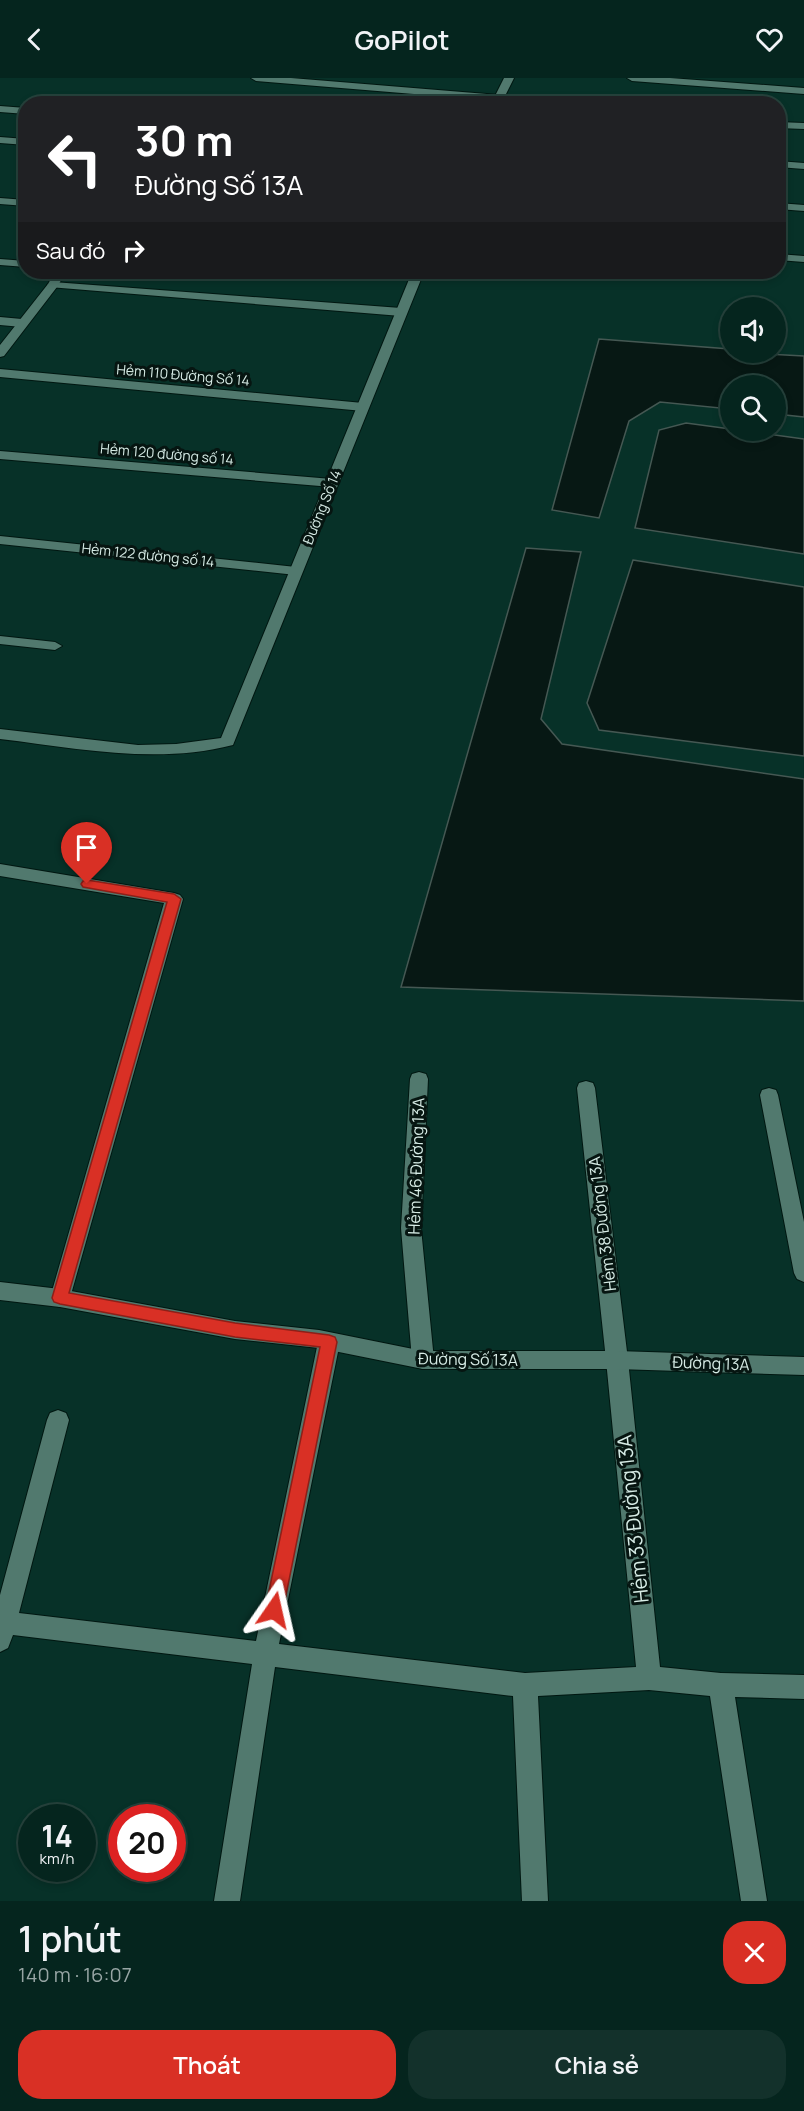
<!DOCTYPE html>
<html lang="vi">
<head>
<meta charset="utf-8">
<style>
	body { margin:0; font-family:Manrope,sans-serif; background:#13312b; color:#f1f3f6; height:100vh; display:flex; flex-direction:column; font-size:22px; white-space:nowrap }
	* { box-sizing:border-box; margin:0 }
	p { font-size:20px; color:#97a5a4 }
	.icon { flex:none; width:33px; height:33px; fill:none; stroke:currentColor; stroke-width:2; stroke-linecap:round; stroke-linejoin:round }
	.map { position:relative; height:1823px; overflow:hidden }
	.panel { display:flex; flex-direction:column; background:#05251e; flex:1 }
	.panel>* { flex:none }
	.top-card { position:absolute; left:18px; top:18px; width:768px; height:183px; border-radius:24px; box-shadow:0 3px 9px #0003,0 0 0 2px #26423c; background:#202124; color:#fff; overflow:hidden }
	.fabs { position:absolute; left:720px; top:219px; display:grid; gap:12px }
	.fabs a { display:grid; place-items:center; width:66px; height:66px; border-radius:50%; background:#05251e; box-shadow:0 3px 9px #0003,0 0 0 2px #26423c; font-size:30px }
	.speed { position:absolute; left:18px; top:1726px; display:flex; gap:12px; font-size:30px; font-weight:700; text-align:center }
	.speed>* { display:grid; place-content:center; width:78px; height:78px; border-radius:50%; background:#05251e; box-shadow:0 3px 9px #0003,0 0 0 2px #26423c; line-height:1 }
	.speed small { font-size:15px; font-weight:400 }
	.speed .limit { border:9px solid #d22; background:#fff; color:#111 }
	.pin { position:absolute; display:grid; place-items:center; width:51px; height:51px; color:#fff; margin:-62px -26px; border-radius:50% 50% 50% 0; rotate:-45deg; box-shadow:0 0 6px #0007 }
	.pin .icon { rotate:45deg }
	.me { position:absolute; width:66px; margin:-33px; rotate:11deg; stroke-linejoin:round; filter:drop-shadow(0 0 4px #0008) }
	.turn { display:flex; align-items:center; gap:21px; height:126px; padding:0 18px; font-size:27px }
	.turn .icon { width:78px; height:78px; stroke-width:2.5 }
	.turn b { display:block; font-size:42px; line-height:51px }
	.then { display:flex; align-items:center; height:57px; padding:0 18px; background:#0003; gap:12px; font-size:22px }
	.round { display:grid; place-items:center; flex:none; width:63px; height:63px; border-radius:24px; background:#13312b }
	.headline { display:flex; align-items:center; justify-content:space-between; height:102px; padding:0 18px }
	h1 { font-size:36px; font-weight:600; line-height:45px }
	.button { display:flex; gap:12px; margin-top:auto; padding:12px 18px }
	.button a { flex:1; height:69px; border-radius:24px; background:#d93025; color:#fff; font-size:24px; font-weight:600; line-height:69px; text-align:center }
	.button a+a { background:#13312b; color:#f1f3f6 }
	header { display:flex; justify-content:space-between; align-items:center; height:78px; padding:0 18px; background:#05251e; font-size:27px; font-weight:600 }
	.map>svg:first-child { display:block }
</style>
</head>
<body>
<header><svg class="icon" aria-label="back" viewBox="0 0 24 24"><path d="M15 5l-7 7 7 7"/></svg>GoPilot<svg class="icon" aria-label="heart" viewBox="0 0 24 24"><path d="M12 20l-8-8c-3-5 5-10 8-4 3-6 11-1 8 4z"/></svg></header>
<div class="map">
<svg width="804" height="1823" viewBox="0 0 804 1823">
	<rect width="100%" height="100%" fill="#073128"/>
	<path fill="#071814" stroke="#455853" stroke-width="1.5" d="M599 261 730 271V274L804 278V339L776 336V308H730V331L660 324 629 343 599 440 552 432Z
		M686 345 804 361V476L635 450 659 352Z
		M526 470 581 474 541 641 562 666 804 701V923L401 909Z
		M633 482 804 509V678L599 652 587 625Z"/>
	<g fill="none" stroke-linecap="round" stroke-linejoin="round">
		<defs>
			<path id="lane" d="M251 0H291L499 17 504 20 499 23 256 3Z
				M627 0H670L804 10V16L632 3Z
				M0 28 26 30V36L0 34Z
				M778 44 804 45V51L778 50Z
				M0 59 26 61V67L0 65Z
				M778 83 804 85V91L778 89Z
				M0 120 26 122V128L0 126Z
				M778 125 804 127V133L778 131Z
				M778 176 804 178V184L778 182Z
				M0 181 26 183V189L0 187Z
				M53 204 401 230 407 234 401 238 49 209 47 207Z
				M0 239 22 241 28 245 22 249 0 247Z
				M0 291 363 325 369 329 363 333 0 299Z
				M0 373 332 401 339 405 332 409 0 381Z
				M0 458 296 489 303 493 296 497 0 466Z
				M0 558 55 564 62 568 55 572 0 566Z
				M0 786 174 815 180 817 183 821 70 1220 67 1226 60 1229 53 1226 50 1220 164 825 0 798Z
				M419 994 426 996 428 1001 421 1150 434 1282 431 1288 423 1291 415 1288 412 1282 401 1150 410 1001 412 996Z
				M586 1003 593 1005 595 1010 628 1282 660 1589 721 1595 804 1597V1621L735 1619 767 1823H741L710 1618 649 1612 538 1618 548 1823H522L513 1618 275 1589 240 1823H214L252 1586 13 1557 8 1570 0 1574V1517L47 1342 50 1335 58 1332 66 1335 69 1342 19 1535 256 1563 318 1264 321 1258 329 1255 337 1258 340 1264 279 1566 525 1595 636 1589 606 1282 577 1010 579 1005Z
				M769 1010 776 1012 778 1017 804 1144V1204L797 1201 794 1195 760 1017 762 1012Z"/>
			<path id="street" d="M504 0H514L501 26H491Z
				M55 194H66L57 209 4 278 0 279V267L48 206Z
				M412 194H424L233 667C157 687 76 670 0 661V651L138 667 176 666 221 660Z
				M0 1204 60 1211 235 1243 319 1252 423 1273H617L804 1279V1297L617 1291H423L319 1270 235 1261 60 1229 0 1222Z"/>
		</defs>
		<use href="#lane" stroke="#001711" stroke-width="2"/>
		<use href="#street" stroke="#001711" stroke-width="2"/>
		<use href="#lane" fill="#51796e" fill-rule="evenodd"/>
		<use href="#street" fill="#51796e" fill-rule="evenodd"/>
	</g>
	<path fill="#d93025" stroke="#8d1f18" stroke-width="1.5" d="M87 802 174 816 181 821 69 1215 235 1245 329 1257 335 1259 337 1264 283 1532 280 1538 274 1541 268 1538 265 1532 320 1269 235 1259 60 1226 54 1224 52 1220 167 824 83 809 81 806 83 803Z"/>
	<g text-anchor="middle" stroke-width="6" stroke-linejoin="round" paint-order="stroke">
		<g font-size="14" fill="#d7ece6" stroke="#061511">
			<text transform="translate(183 297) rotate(5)" y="5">Hẻm 110 Đường Số 14</text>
			<text transform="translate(167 376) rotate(5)" y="5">Hẻm 120 đường số 14</text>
			<text transform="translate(322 429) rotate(-68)" y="5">Đường Số 14</text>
			<text transform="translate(148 477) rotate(6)" y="5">Hẻm 122 đường số 14</text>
		</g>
		<g font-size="16" fill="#d7ece6" stroke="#061511">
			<text transform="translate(416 1088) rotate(-88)" y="6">Hẻm 46 Đường 13A</text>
			<text transform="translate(602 1146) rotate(-97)" y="6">Hẻm 38 Đường 13A</text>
			<text transform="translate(468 1281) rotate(1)" y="6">Đường Số 13A</text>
			<text transform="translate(711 1285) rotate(2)" y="6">Đường 13A</text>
		</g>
		<g font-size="20" fill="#d7ece6" stroke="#061511">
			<text transform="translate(633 1441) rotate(-96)" y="7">Hẻm 33 Đường 13A</text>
		</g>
	</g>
</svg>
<div class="fabs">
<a><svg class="icon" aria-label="sound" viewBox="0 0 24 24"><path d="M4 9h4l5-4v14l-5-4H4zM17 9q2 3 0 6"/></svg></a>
<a><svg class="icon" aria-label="search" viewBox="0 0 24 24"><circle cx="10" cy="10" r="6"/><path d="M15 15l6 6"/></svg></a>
</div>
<div class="speed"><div>14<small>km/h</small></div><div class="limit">20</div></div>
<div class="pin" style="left:87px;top:806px;background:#d93025"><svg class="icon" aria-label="arrive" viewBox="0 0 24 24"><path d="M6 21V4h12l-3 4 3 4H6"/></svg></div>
<svg class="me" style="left:274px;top:1532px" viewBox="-20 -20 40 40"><path d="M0-17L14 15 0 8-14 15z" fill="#d93025" stroke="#fff" stroke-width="4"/></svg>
<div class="top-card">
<div class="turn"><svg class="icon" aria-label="left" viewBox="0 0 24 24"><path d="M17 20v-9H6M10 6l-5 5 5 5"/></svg><div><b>30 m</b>Đường Số 13A</div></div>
<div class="then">Sau đó<svg class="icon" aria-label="right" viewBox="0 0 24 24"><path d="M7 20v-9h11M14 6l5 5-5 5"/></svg></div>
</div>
</div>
<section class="panel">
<div class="headline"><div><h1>1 phút</h1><p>140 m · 16:07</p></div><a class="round" style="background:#d93025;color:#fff"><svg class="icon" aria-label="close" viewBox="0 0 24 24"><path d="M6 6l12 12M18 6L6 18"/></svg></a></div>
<div class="button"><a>Thoát</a><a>Chia sẻ</a></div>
</section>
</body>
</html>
